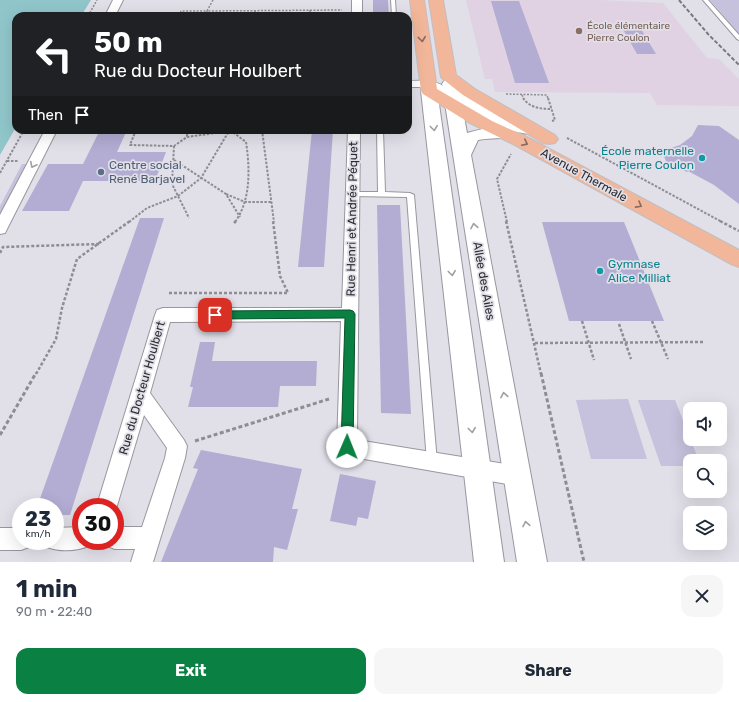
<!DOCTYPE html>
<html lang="en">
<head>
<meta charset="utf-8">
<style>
	body { margin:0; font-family:Rubik,sans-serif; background:#f6f6f7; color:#1f2937; height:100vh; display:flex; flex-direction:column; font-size:15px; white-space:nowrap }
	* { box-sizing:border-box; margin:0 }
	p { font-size:13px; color:#747a83 }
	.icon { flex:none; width:22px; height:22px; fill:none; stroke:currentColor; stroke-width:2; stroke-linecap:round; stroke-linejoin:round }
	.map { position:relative; height:562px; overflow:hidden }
	.side { display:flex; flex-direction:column; background:#fff; flex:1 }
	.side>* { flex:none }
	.top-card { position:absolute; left:12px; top:12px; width:400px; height:122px; border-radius:12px; box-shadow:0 4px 16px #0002; background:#202124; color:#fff; overflow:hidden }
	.controls { position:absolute; left:683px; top:402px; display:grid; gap:8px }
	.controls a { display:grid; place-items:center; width:44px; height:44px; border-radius:8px; background:#fff; box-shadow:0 4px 16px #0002; font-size:20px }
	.speed { position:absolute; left:12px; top:498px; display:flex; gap:8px; font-size:20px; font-weight:700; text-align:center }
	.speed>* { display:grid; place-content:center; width:52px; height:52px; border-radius:50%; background:#fff; box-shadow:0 4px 16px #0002; line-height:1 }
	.speed small { font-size:10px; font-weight:400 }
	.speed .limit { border:6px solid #d22; background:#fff; color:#111 }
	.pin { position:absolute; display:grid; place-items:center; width:34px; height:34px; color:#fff; margin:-17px; border-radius:8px; box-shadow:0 2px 6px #0006 }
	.me { position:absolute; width:44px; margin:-22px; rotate:1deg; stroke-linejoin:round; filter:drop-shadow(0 0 3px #0008) }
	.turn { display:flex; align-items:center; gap:14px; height:84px; padding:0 16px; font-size:18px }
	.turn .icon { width:52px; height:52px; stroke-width:2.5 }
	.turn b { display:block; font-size:28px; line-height:34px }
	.then { display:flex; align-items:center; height:38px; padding:0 16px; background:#0003; gap:8px; font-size:15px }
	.round { display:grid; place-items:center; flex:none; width:42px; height:42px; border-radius:12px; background:#f6f6f7 }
	.headline { display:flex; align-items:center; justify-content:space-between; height:68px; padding:0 16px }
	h1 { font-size:24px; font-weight:700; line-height:30px }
	.cta { display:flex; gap:8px; margin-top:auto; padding:8px 16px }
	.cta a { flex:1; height:46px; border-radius:12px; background:#0b8043; color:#fff; font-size:16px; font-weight:700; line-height:46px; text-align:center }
	.cta a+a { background:#f6f6f7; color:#1f2937 }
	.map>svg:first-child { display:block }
</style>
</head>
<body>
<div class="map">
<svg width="739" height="562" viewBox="0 0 739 562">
	<rect width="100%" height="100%" fill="#e1dfe8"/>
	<path fill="#e0d1e3" d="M466 0H599L663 3 707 58 719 59 739 79V106L657 105 650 93 495 92 492 79H485Z"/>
	<path fill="#c6c1dc" d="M710 0H739V34Z
		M22 164H28L0 217V206Z
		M628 399 647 459H591L576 400Z
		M638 400H675L699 461H690V466H661Z"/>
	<path fill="#90c6ca" d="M0 0H91L81 16H16V112L13 117H16V127L0 155Z"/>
	<path fill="#b3acd3" d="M373 0H388L389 16H373Z
		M491 1H519L549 83H515Z
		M620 24H638L656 54H637Z
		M698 125 719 126 739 140V204L714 185 688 171 687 172 667 164 662 151 680 145 692 136Z
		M100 130H127L117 152H166L155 181H83L69 211H22L48 164H83Z
		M312 130H333L324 267H298Z
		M377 205H400L411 414 381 413Z
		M140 218H164L70 515H55V507H37Z
		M542 222H624L664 321H569Z
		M200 342H215L212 361H317L316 386H280L278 407H188L193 387H190Z
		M201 450 302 469 292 509H298L287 550 274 547 273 562H161L198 469 193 468Z
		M340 474 376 481 368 519 358 517 356 526 330 521Z"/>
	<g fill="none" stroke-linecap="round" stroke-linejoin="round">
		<defs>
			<path id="lane" d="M391 0H395L396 16H392Z
				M703 0H708L739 35V40L737 39Z
				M377 130H383L385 192 410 193 414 195 437 462 436 465 432 467 428 465 427 462 407 197 353 196 350 194 353 192H378Z"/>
			<path id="street" d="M113 0H123L115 16H105Z
				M352 0H362V16H352Z
				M408 81C420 81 438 79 446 89L444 91 440 92 426 87H408Z
				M45 130H57L7 229 5 233 0 234V215Z
				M348 130H360L357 440 518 466 525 469 528 476 525 483 518 486 347 456 340 453 337 447 341 321 170 322 150 393 184 440 187 446 185 458 153 562H131L135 549H115L107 546 105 541H115V527H142L165 458 167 448 144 415 116 509 115 510V507H101L98 502 155 315 157 310 163 308H342Z
				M81 527V541H91L89 546C76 551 60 552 47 547L45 541H55V528Z
				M0 528H21V541H31L29 547 21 550H0Z"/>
			<path id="secondary" d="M450 79 456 81 459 91 508 117 535 125 538 129 535 133C515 138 480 115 462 106L467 133C481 129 493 126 507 129L510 133 507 137C497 139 488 138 478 140L471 155 547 562H517L444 97H438L504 562H474L421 91 423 88 429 86 443 87 442 84 444 81Z"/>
			<path id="primary" d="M410 0H424L437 89 492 121 527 137 739 250V267L731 264 515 145 468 122 423 94 421 91Z
				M429 0H443L456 75 475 89 555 135 558 139 555 143 549 144 543 143 463 95 444 80 441 77Z"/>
		</defs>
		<use href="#lane" stroke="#98979f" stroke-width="2"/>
		<use href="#street" stroke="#98979f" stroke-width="2"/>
		<use href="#secondary" stroke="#98979f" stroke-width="2"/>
		<use href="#primary" stroke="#c0bfc1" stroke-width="2"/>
		<path stroke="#8e8d93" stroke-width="1.5" stroke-dasharray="2 1.5" stroke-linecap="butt" d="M213 0 207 11 342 10
			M310 10V16
			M255 11V16
			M88 16 97 0
			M179 16 181 11H207V16
			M506 94 547 95 548 99
			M522 95 524 99"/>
		<path stroke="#8e8d93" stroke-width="2" stroke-dasharray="2.5 1.5" stroke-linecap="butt" d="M523 98C530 108 541 109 552 109
			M548 98 555 120 552 121
			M136 130 130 145 174 146 172 184 189 218
			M187 130V137
			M230 130 246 142C250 168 251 200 235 222
			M262 130 274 222
			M567 138 722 222
			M174 160 226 194 240 217
			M7 161H19
			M0 173 24 130
			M226 194 245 202H272
			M129 222 147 208 178 196 201 178 229 131 187 137 174 146
			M507 222 497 179 511 154"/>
		<path stroke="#8e8d93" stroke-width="2.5" stroke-dasharray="3 2" stroke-linecap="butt" d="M506 221 541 374
			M720 221 739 231
			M234 223 236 221
			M0 253 3 247 99 244
			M169 293H288L280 276 273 221
			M582 321 594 360
			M652 321 668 359
			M619 324 631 359
			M535 343 703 342
			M36 374 56 339 62 308 77 259 130 221"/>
		<path stroke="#8e8d93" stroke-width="3" stroke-dasharray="4 2.5" stroke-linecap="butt" d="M541 373 584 562
			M0 435 36 373
			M195 441 329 399"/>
		<use href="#lane" fill="#fff" fill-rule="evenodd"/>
		<use href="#street" fill="#fff" fill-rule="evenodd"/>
		<use href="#secondary" fill="#fff" fill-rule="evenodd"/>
		<use href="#primary" fill="#f2b69a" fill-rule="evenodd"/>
		<path stroke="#79787e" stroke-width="2" stroke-dasharray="4 2" stroke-linecap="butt" d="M679 0 708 34 739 65"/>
	</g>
	<defs><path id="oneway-chevron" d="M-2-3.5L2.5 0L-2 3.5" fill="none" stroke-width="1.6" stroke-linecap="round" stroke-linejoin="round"/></defs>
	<g stroke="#856a5f">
		<use href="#oneway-chevron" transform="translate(422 39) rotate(83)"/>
		<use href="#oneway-chevron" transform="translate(525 143) rotate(27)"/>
		<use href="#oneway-chevron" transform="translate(639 205) rotate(29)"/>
	</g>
	<g stroke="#a0a0a1">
		<use href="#oneway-chevron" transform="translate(434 128) rotate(83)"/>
		<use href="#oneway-chevron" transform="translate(33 165) rotate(117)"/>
		<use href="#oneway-chevron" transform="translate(474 226) rotate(-100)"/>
		<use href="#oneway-chevron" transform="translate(452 273) rotate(83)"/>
		<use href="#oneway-chevron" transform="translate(504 395) rotate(-100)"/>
		<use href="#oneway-chevron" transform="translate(472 430) rotate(83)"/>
		<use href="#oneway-chevron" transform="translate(526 524) rotate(-100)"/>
	</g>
	<path fill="#0b8043" stroke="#07532c" d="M350 310 353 311 355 314 353 447 351 451 347 452 343 451 341 447 345 318 215 319 212 318 210 315 212 312 215 311Z"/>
	<circle fill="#8d6e63" stroke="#e1dfe8" stroke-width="1.5" cx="579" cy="31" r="4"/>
	<g fill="#0f9aa8" stroke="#e1dfe8" stroke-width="1.5">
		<circle cx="702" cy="158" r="4"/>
		<circle cx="600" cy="271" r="4"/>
	</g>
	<circle fill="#5c6f8a" stroke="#e1dfe8" stroke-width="1.5" cx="101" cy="172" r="4"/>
	<g text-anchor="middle" stroke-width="3.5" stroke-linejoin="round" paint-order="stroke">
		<g font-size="10" fill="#785e54" stroke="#e1dfe8" text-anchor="start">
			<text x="587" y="29">École élémentaire<tspan x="587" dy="12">Pierre Coulon</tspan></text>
		</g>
		<g font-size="12" fill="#0d838f" stroke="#e1dfe8" text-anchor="end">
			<text x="694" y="155">École maternelle<tspan x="694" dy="14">Pierre Coulon</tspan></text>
			<text x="608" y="268" text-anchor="start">Gymnase<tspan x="608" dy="14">Alice Milliat</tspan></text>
		</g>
		<g font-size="12" fill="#4e5e75" stroke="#e1dfe8" text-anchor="start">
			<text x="109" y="169">Centre social<tspan x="109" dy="14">René Barjavel</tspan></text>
		</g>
		<g font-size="12" fill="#2c2b2f" stroke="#e1dfe8">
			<text transform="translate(584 175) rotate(29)" y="4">Avenue Thermale</text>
			<text transform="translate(352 219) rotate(-89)" y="4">Rue Henri et Andrée Péquet</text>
			<text transform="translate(484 281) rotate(80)" y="4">Allée des Ailes</text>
			<text transform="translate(142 388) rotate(-74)" y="4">Rue du Docteur Houlbert</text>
		</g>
	</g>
</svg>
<div class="controls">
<a><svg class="icon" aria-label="sound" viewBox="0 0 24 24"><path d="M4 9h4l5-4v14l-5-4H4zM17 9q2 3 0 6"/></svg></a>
<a><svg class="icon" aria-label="search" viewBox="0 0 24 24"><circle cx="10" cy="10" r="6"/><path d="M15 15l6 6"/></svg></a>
<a><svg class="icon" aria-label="layers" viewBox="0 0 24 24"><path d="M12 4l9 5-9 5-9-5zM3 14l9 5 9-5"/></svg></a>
</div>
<div class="speed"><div>23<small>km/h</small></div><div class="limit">30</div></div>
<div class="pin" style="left:215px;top:315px;background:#d93025"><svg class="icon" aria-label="arrive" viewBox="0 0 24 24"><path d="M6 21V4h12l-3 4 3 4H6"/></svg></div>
<svg class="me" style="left:347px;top:447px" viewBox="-20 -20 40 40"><circle r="19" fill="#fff"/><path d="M0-13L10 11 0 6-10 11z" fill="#0b8043"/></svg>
<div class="top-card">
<div class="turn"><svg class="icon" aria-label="left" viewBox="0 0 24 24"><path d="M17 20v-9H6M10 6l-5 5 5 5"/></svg><div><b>50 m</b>Rue du Docteur Houlbert</div></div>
<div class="then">Then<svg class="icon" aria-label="arrive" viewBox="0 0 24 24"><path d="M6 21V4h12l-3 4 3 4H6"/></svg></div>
</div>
</div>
<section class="side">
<div class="headline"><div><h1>1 min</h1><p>90 m · 22:40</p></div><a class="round"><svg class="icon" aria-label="close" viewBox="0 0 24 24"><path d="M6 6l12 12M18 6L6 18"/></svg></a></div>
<div class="cta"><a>Exit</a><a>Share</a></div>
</section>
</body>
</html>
